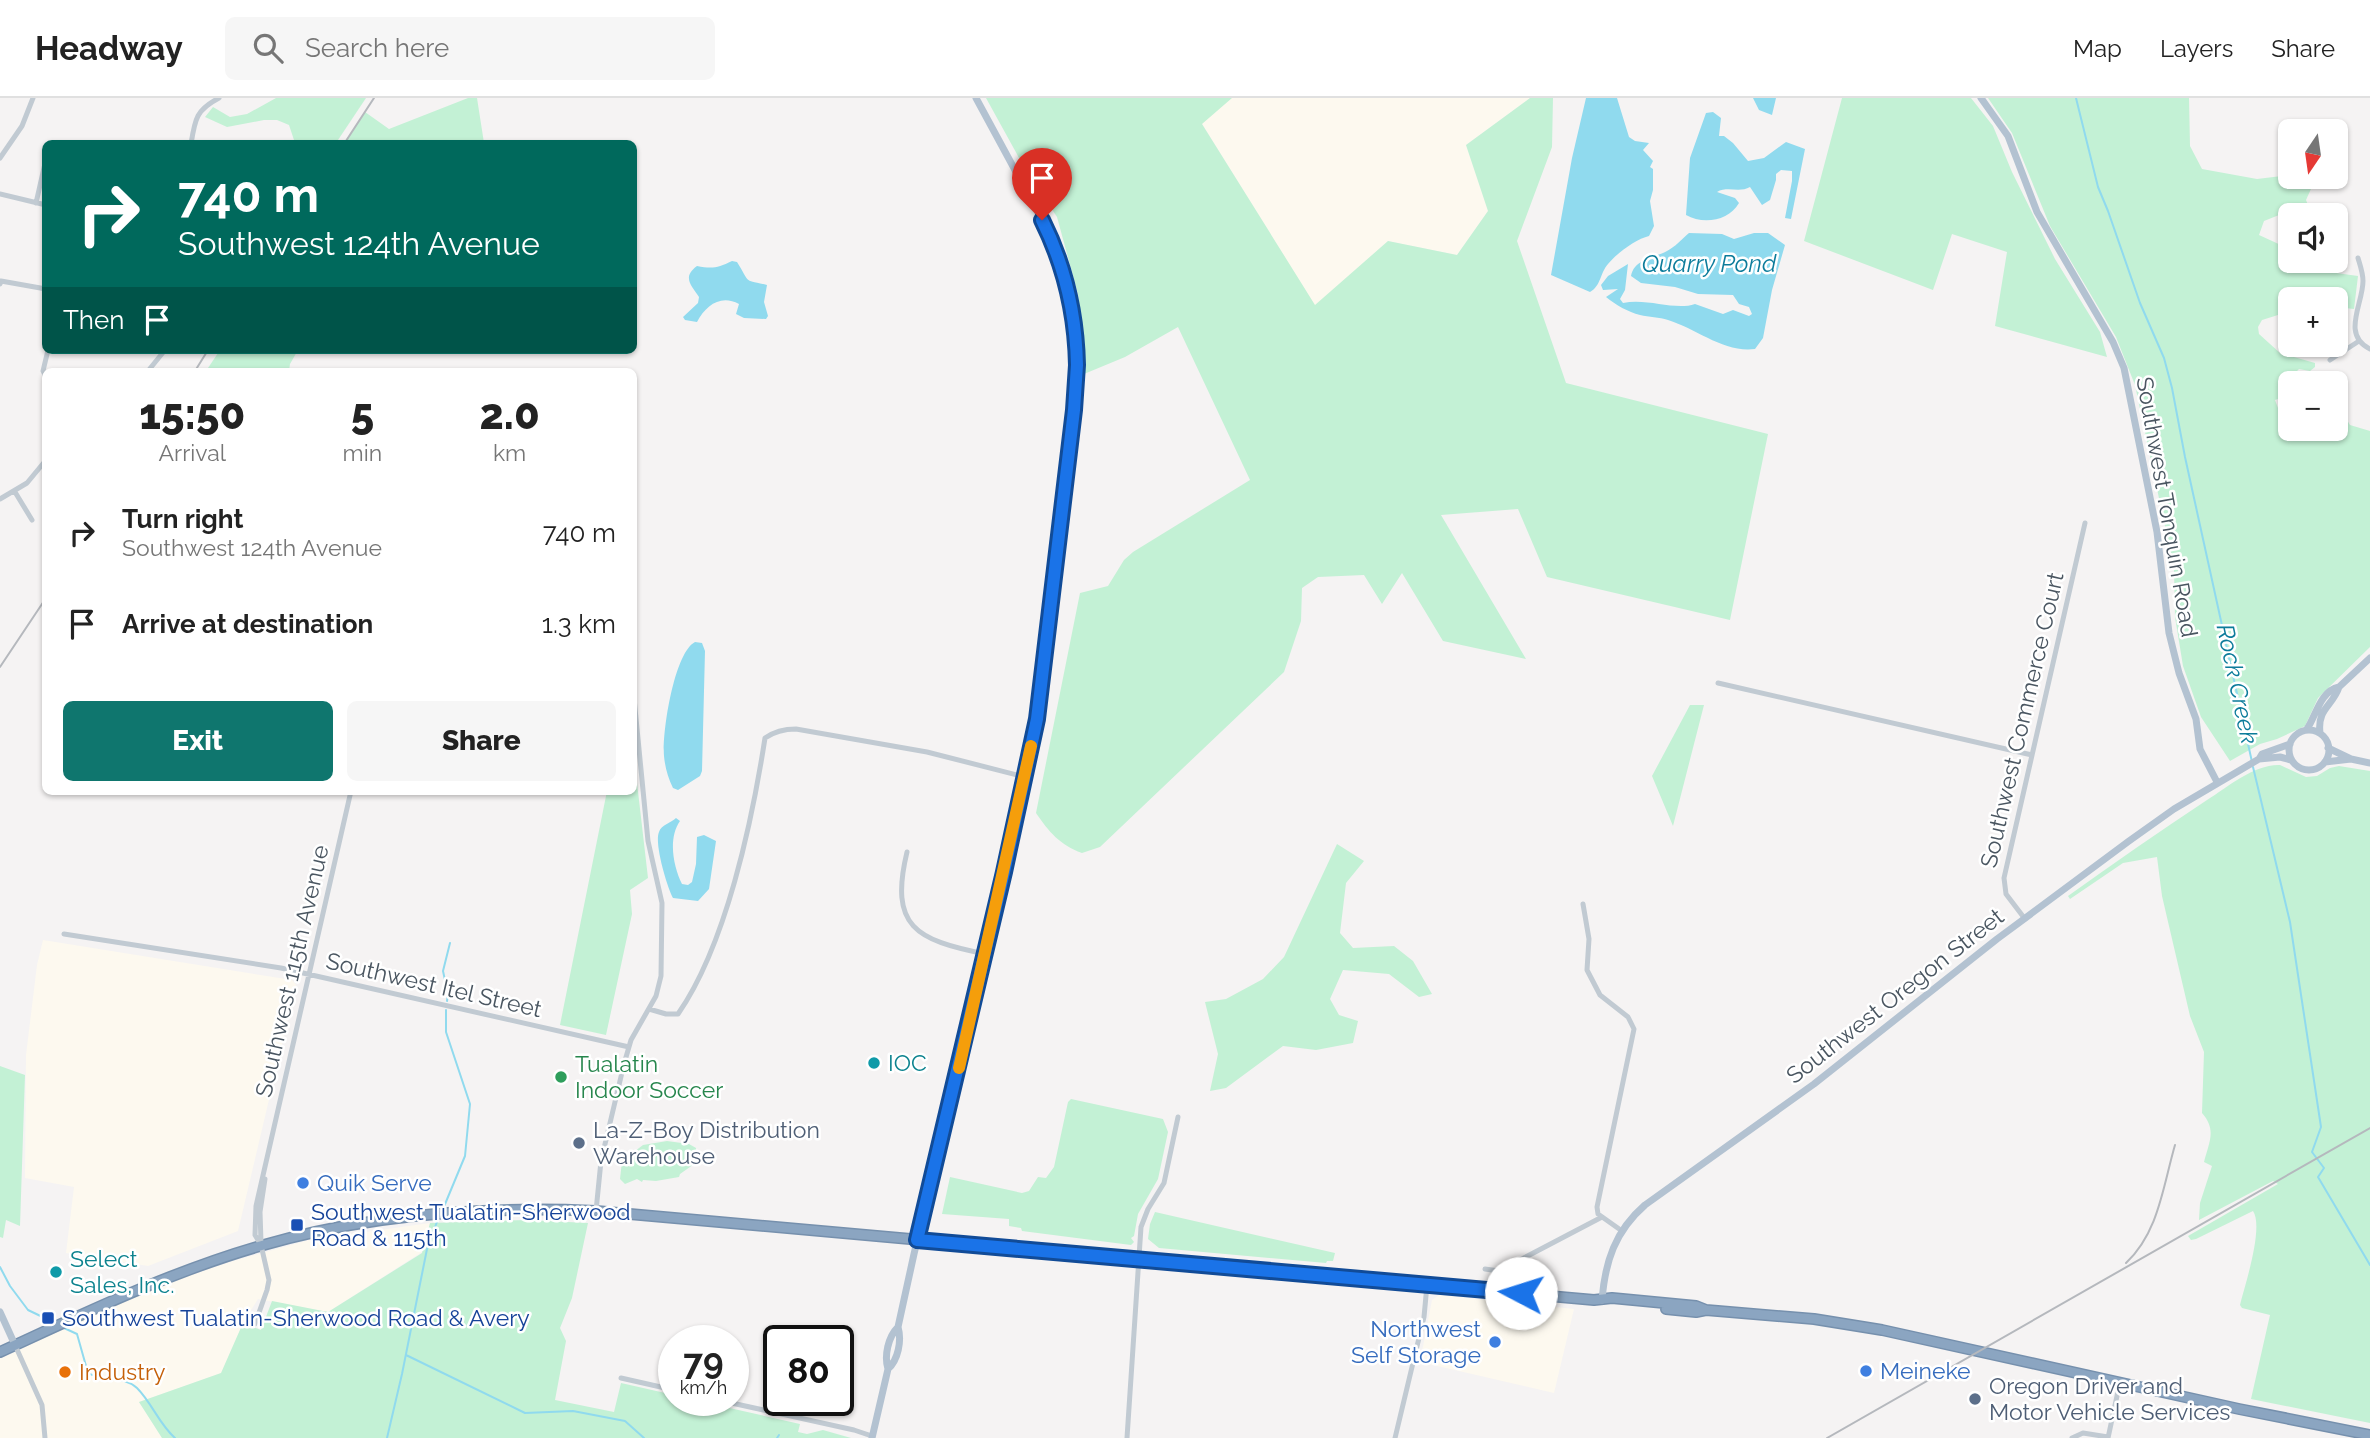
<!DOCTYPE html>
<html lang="en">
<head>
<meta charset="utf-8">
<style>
	body { margin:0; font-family:Raleway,sans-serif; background:#f6f6f6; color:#222; height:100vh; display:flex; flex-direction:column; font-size:26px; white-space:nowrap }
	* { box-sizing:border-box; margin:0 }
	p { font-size:23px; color:#767676 }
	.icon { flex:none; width:38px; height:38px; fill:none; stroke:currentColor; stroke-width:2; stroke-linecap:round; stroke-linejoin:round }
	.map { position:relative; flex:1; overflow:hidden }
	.details { position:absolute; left:42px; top:270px; width:595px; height:427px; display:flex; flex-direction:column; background:#fff; border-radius:10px; box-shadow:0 2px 5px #0004 }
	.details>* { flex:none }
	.guide { position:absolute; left:42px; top:42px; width:595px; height:214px; border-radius:10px; box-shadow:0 2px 5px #0004; background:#00695c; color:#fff; overflow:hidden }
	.needle { width:46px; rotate:193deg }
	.fabs { position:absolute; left:2278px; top:21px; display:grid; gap:14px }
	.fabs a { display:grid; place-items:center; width:70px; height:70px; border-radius:10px; background:#fff; box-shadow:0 2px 5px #0004; font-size:35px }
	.speed { position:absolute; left:658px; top:1227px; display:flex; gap:14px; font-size:35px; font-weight:700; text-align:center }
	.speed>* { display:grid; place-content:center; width:91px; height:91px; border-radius:50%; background:#fff; box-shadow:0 2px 5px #0004; line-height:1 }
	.speed small { font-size:18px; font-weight:400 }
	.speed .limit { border:4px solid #111; border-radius:10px; background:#fff; color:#111 }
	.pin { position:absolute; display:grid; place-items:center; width:60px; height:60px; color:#fff; margin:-72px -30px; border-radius:50% 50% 50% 0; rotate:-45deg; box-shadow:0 0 7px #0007 }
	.pin .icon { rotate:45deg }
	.me { position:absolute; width:77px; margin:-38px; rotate:275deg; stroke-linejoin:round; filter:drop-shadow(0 0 5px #0008) }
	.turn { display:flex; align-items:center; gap:24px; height:147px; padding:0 21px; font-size:32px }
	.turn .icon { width:91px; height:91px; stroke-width:2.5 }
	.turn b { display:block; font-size:49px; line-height:60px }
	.then { display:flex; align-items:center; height:66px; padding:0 21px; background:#0003; gap:14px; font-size:26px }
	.eta { display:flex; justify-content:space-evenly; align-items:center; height:119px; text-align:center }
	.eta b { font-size:42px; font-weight:800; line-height:49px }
	.button { display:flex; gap:14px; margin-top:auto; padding:14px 21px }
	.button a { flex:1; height:80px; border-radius:10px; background:#0f766e; color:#fff; font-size:28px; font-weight:800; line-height:80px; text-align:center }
	.button a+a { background:#f6f6f6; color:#222 }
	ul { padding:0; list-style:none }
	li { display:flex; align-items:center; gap:21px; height:91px; padding:0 21px }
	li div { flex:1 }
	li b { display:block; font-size:26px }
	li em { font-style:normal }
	header { display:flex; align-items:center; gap:42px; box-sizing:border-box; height:98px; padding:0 35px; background:#fff; border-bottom:2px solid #e0e0e0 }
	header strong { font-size:33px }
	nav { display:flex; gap:38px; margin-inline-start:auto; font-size:24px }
	.search { width:490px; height:63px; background:#f6f6f6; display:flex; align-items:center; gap:18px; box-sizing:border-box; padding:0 24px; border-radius:10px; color:#767676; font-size:26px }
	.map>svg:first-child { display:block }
</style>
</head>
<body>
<header>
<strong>Headway</strong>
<div class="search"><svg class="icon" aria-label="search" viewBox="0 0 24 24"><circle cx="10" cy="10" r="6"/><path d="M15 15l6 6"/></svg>Search here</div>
<nav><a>Map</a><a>Layers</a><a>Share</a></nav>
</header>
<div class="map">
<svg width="2370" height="1340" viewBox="0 0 2370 1340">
	<rect width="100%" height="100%" fill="#f5f3f3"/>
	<path fill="#fdf9ef" d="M1186 0H1530L1466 47 1488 113 1457 157 1388 143 1315 208Z
		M43 842 292 882 296 887 238 1133 148 1168 66 1155 74 1089 25 1080 26 957 37 867Z
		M430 1125 422 1154 328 1214 258 1201 243 1225 222 1275 139 1304 162 1340H0V1261L119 1205 170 1184 233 1163 309 1142Z
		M1439 1197 1574 1211 1554 1295 1420 1264 1432 1202Z"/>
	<path fill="#c3f1d5" d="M276 0H366L336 45H295L289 27 277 22H264L227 29 205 19 213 9 230 19 247 16Z
		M468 0H477L484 45H344L365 14 389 31Z
		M986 0H1232L1202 26 1315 207 1388 143 1457 157 1488 113 1466 47 1530 0H1553L1552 49 1517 143 1566 285 1768 336 1730 522 1547 479 1518 411 1441 417 1526 561 1443 543 1402 475 1382 506 1364 477 1318 479 1302 490 1301 523 1284 574 1100 749 1082 755C1060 747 1049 734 1036 715L1080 495 1108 488 1124 462 1133 454 1250 382 1178 229 1125 259 1084 276 1078 196 1057 119 1024 69Z
		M1842 0H1971L1993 28 2012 74 2055 161 2100 234 2107 259 1995 228 2007 154 1952 136 1933 192 1804 143Z
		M1988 0H2189L2190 48 2202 71 2257 81 2291 77 2313 79 2315 82 2306 102 2312 117H2291V121L2279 117 2264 123 2259 137 2283 148 2291 156V163H2298L2322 173 2358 178 2354 211 2336 209V201H2291V212L2287 210 2278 217 2262 222 2258 229 2259 236 2280 255 2315 265V269L2310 273 2299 271 2289 281 2288 293 2285 299 2275 302 2278 310 2291 311V331H2336V322H2347L2350 327 2370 333V549L2318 600 2305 628 2277 641 2260 646 2230 663 2201 619 2183 568 2175 519 2174 471 2135 287 2116 239 2050 128 2012 35Z
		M220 252H298L290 266 289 273H206Z
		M1690 607H1704L1673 728 1652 678Z
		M634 659 648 780 630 792 632 816 606 937 560 927 607 693H634Z
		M2280 667 2306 679 2317 678 2330 670 2339 668 2370 673V1325L2251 1301 2270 1217 2242 1210 2240 1207C2245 1187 2264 1129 2253 1113L2196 1141 2191 1142 2188 1138 2278 1086 2273 1083 2199 1122 2200 1105 2212 1068 2204 1064C2209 1044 2217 1032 2202 1015L2204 954 2190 918 2162 798 2157 759 2123 765 2070 801 2068 798C2114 765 2160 733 2207 702 2228 689 2254 666 2280 667Z
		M1337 746 1364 763 1346 785 1340 835 1353 850 1394 848 1413 863 1432 896 1419 899 1389 876 1343 872 1330 901 1339 917 1358 923 1353 945 1316 952 1283 948 1226 990 1210 993 1218 956 1205 904 1226 901 1263 881 1284 859Z
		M0 968 25 977 20 1128 6 1122 3 1140 0 1139Z
		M1071 1001 1163 1021 1168 1034 1158 1081 1138 1116 1134 1138 1131 1140 1134 1144 1131 1147 1022 1133 1021 1130 1009 1128V1121L942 1116 950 1079 1022 1095 1029 1093 1038 1079 1046 1080 1054 1069 1068 1004Z
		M667 1043 689 1046 696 1050 697 1064 680 1076 679 1079 656 1083 643 1082 642 1084 637 1081 625 1086 620 1081 622 1063 643 1047Z
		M1155 1114 1335 1155 1333 1163H1327L1326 1165 1159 1150 1148 1141 1150 1126Z
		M527 1122 588 1125 572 1200 560 1230 566 1243 555 1302 614 1314 621 1285 674 1297V1302H694L800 1326 798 1334 807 1336 823 1332 851 1340H162L139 1304 221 1275 243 1225 261 1232 272 1203 328 1214 422 1155 430 1125Z"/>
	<path fill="#90daee" d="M1586 0H1617L1629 39 1635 43 1649 45 1643 52 1653 63 1650 69 1653 71V92L1650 103 1654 128 1649 138C1636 141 1616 156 1608 166 1600 175 1601 188 1590 194L1551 177 1572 60Z
		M1753 0H1776L1772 17 1759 12Z
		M1713 14 1721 20 1719 38H1724L1733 45 1748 63 1764 60 1786 44 1805 51 1791 121 1785 120 1792 83V73L1781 72 1776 76V82L1770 102 1762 107 1750 89C1740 95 1727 88 1717 94L1735 100 1739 105C1729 123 1703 127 1686 117L1690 60 1706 15Z
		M1689 135 1722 136 1734 141 1754 135H1768L1785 147 1772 192 1763 240 1755 251C1724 255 1697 231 1668 222 1659 219 1649 219 1640 217 1628 214 1616 207 1606 199L1618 191 1603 192 1601 187 1608 178 1628 166 1625 192 1620 201 1623 205C1648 200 1675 213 1695 206L1723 216 1733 212 1749 218 1752 216 1749 209 1739 206 1733 197 1698 196 1675 189 1641 185 1631 178C1634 161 1654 160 1667 153 1675 149 1682 141 1689 135Z
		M732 163 737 164C751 186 742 181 767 187L764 204 768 218 766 221 744 220 736 216 739 206C721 196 706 207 697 224L685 222 683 219 698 205 699 199C691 187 682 179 697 168 712 171 718 170 732 163Z
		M695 544 702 545 705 553 702 673 700 678 678 692 673 690C668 680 665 669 664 658 662 635 674 555 695 544Z
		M676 720 680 723C668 740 673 768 682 786L688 787 692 784 696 766 697 739 704 737 716 743 709 791 698 803 673 800C667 789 654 745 659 734 661 727 671 725 676 720Z"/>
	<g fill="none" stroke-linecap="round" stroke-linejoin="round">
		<path stroke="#90daee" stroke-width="2" d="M2076 0 2098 89 2108 113 2140 205 2164 260 2172 290 2185 359 2252 664
			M2253 669 2290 824 2321 1029 2312 1054 2324 1070 2318 1079 2370 1167
			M447 903 448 896 443 873 450 845
			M443 1111 465 1058 470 1006 446 934V912
			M0 1169 10 1188 28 1212 53 1224
			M64 1230 77 1236 88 1275C104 1284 123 1277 137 1290 152 1305 159 1326 175 1340
			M406 1257 525 1315 573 1313 625 1323 644 1340
			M387 1340 402 1276 427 1151 438 1121
			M777 1340 779 1337"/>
		<defs>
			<path id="highway" d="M1666 1211 1696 1214 1706 1212 1814 1221 1882 1232 2239 1311 2370 1337
				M0 1254C85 1215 170 1174 260 1148 368 1116 484 1108 596 1113L1594 1202 1612 1200 1696 1208 1706 1212"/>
		</defs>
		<use href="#highway" stroke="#7690ad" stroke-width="12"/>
		<path stroke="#c1cad2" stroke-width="5" d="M191 46C195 21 196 12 219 0
			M0 60 22 28 33 0
			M0 96 46 107
			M36 105 46 61
			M2358 160C2360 167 2363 175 2363 183 2363 206 2341 237 2370 251
			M0 186 1 183 46 191
			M2330 262 2359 243
			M148 273 165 252
			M46 279 43 273 48 252
			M15 394 32 422
			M0 401 27 385 46 362
			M1718 585 2032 657
			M907 754C889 829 916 842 985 856
			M1583 806 1589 841 1587 872 1600 897 1628 919 1634 931 1597 1109 1598 1116 1622 1133
			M2025 821 2006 796 2004 780 2085 425
			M64 836 281 870 629 949
			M649 911 666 916H678C726 847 752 724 765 640 775 633 784 631 796 631L927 654 1025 679
			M596 1113 601 1063 624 966 631 942 656 898 661 878 662 805 648 743 634 600
			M261 1144 260 1114 265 1081
			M1485 1171 1499 1173 1602 1119
			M255 1226 267 1192 269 1182 261 1147 255 1137 256 1108 351 693
			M15 1247 42 1307 45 1340
			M621 1280 674 1292
			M718 1302 854 1332 872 1338
			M1127 1340 1141 1129 1148 1111 1164 1085 1178 1019
			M1395 1340 1424 1219 1427 1187
			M2072 1340 2083 1335 2108 1339
			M2108 1340 2120 1284"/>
		<path stroke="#b3c2d1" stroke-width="7" d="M1981 0 2008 38 2037 114 2113 244 2124 270 2157 434 2169 535 2179 575 2196 621 2200 651 2217 684
			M2307 631C2316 618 2320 593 2339 589L2370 560
			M2289 652a20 20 0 1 1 40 0a20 20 0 1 1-40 0Z
			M2320 635C2317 610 2333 608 2339 589
			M2328 650 2351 661
			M2259 661 2280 659 2291 662
			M2325 664 2351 661 2370 665
			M1602 1202C1605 1164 1615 1133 1645 1107L1814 986 1997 841 2129 743 2174 711 2259 661 2262 656 2290 646
			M0 1214 15 1247
			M888 1271C898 1262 902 1243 898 1229L914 1156 1004 773 1037 621 1077 278 1073 214 1058 158 1042 122 976 0
			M872 1340 888 1271C884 1258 888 1239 898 1229"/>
		<use href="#highway" stroke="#8ba5c1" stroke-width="9"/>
		<path stroke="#b5b8bd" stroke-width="2" d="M344 46 374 0
			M195 273 208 252
			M0 569 46 500
			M2126 1165C2159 1134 2163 1088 2175 1047
			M1827 1340 2370 1030"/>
	</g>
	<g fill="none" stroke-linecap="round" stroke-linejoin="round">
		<defs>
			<path id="route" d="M1042 122C1065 168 1076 216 1077 267L1074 312 1037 621 1004 774 917 1142 1521 1195"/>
		</defs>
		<use href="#route" stroke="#114b97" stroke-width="18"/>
		<use href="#route" stroke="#1a73e8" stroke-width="12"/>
		<path stroke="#f59e0b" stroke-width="12" d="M959 970 1031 648"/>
	</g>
	<g fill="#0f9aa8" stroke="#fff" stroke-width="2.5">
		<circle cx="874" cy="965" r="7"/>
		<circle cx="56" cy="1174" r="7"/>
	</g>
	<circle fill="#2e9e5b" stroke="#fff" stroke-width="2.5" cx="561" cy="979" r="7"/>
	<g fill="#5c6f8a" stroke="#fff" stroke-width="2.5">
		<circle cx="579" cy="1045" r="7"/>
		<circle cx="1975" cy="1301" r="7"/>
	</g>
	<g fill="#3f7fe0" stroke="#fff" stroke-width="2.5">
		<circle cx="303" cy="1085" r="7"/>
		<circle cx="1495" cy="1244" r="7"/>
		<circle cx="1866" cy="1273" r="7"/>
	</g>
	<g fill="#1a4fb4" stroke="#fff" stroke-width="2.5">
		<rect x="290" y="1120" width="14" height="14" rx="3.5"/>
		<rect x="41" y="1213" width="14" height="14" rx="3.5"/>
	</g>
	<circle fill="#e8710a" stroke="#fff" stroke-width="2.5" cx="65" cy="1274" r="7"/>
	<g text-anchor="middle" stroke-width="5" stroke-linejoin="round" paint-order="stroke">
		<g font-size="23" fill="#4a5661" stroke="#fff">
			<text transform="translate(2167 409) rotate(80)" y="8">Southwest Tonquin Road</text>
			<text transform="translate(2022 622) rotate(-77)" y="8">Southwest Commerce Court</text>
			<text transform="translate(292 873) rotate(-77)" y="8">Southwest 115th Avenue</text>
			<text transform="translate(434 887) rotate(13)" y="8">Southwest Itel Street</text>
			<text transform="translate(1895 898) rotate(-38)" y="8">Southwest Oregon Street</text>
		</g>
		<g font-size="23" fill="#0d838f" stroke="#fff" text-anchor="start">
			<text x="888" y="973">IOC</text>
			<text x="70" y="1169">Select<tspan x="70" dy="26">Sales, Inc.</tspan></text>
		</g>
		<g font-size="23" fill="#27864d" stroke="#fff" text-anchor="start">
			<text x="575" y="974">Tualatin<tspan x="575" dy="26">Indoor Soccer</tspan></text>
		</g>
		<g font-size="23" fill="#4e5e75" stroke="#fff" text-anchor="start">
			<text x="593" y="1040">La-Z-Boy Distribution<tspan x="593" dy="26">Warehouse</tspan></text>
			<text x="1989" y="1296">Oregon Driver and<tspan x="1989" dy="26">Motor Vehicle Services</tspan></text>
		</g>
		<g font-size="23" fill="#366cbe" stroke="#fff" text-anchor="start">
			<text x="317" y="1093">Quik Serve</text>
			<text x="1481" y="1239" text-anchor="end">Northwest<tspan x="1481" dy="26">Self Storage</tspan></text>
			<text x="1880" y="1281">Meineke</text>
		</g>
		<g font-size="23" fill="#164399" stroke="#fff" text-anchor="start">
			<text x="311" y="1122">Southwest Tualatin-Sherwood<tspan x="311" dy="26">Road &amp; 115th</tspan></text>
			<text x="62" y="1228">Southwest Tualatin-Sherwood Road &amp; Avery</text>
		</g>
		<g font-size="23" fill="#c56008" stroke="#fff" text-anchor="start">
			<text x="79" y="1282">Industry</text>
		</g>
		<g font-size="24" font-style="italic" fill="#0c7c9b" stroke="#fff">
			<text x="1709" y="174">Quarry Pond</text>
			<text transform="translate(2237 586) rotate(78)" y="8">Rock Creek</text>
		</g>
	</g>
</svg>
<div class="fabs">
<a><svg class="needle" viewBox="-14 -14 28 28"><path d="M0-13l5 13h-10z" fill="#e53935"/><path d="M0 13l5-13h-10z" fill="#767676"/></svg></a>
<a><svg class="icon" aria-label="sound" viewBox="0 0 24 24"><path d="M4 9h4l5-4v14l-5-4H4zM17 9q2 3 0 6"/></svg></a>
<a>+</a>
<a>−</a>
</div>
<div class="speed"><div>79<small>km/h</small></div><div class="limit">80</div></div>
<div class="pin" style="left:1042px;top:122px;background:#d93025"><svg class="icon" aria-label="arrive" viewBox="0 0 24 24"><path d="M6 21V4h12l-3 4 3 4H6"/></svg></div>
<svg class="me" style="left:1521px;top:1195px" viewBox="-20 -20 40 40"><circle r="19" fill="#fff"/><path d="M0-13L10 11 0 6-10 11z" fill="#1a73e8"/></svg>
<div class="guide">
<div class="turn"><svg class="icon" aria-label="right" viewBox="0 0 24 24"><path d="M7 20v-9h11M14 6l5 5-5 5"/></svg><div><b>740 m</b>Southwest 124th Avenue</div></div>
<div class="then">Then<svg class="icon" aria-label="arrive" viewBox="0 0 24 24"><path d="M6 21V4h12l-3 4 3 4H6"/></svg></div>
</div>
<section class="details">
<div class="eta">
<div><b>15:50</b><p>Arrival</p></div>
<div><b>5</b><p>min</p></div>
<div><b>2.0</b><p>km</p></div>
</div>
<ul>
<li><svg class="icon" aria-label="right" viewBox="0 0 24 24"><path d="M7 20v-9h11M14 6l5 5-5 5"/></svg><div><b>Turn right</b><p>Southwest 124th Avenue</p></div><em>740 m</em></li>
<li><svg class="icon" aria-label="arrive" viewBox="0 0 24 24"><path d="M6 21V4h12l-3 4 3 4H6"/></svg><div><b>Arrive at destination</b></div><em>1.3 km</em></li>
</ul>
<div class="button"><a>Exit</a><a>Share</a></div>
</section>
</div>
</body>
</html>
